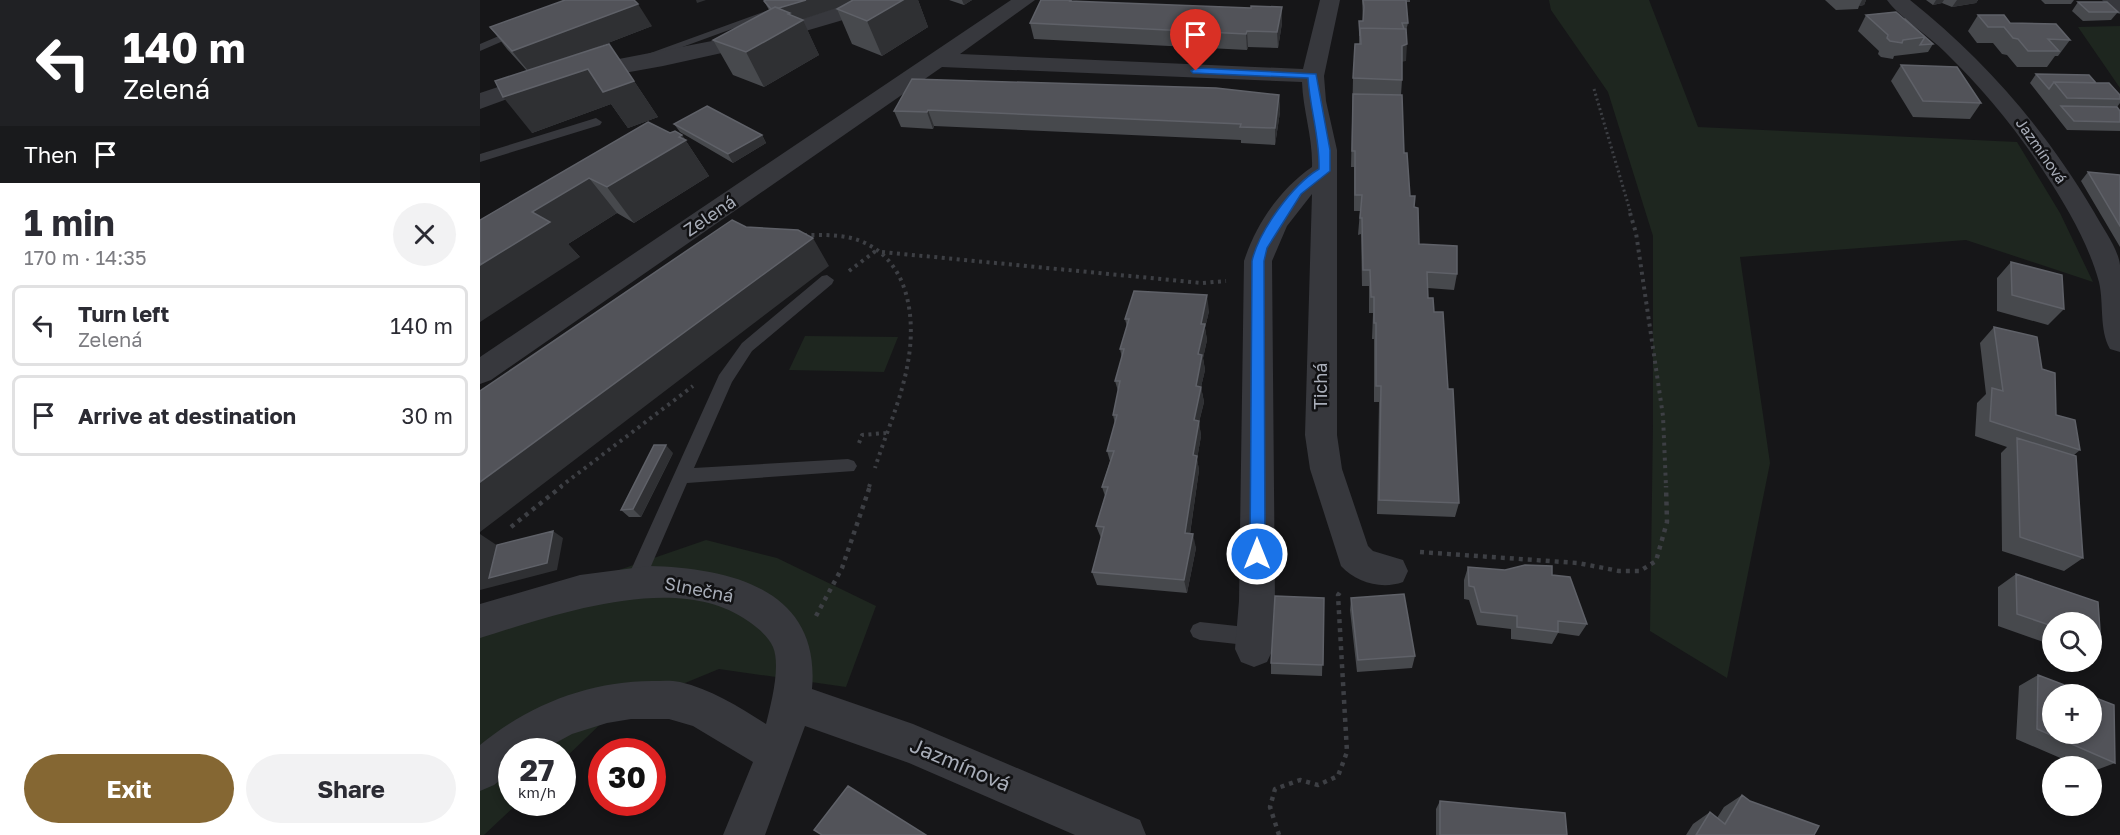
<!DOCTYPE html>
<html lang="en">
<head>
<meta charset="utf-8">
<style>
	body { margin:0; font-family:"Golos Text",sans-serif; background:#f2f2f3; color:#2b2b33; height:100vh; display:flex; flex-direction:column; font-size:22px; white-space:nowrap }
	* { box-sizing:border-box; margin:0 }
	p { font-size:20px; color:#7c7c81 }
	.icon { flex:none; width:33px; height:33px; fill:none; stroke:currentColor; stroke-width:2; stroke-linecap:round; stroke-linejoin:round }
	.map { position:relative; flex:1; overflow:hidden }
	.drawer { display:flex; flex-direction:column; background:#fff; width:480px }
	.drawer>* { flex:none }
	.top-card { background:#202124; color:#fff; overflow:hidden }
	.fabs { position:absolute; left:1562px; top:612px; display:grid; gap:12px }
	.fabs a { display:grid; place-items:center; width:60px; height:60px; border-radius:50%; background:#fff; box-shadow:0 3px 9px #0003; font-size:30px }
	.speed { position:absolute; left:18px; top:738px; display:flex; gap:12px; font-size:30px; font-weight:700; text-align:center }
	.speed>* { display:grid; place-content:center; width:78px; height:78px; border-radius:50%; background:#fff; box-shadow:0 3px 9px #0003; line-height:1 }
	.speed small { font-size:15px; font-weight:400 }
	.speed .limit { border:9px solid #d22; background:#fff; color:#111 }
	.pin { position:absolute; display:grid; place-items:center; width:51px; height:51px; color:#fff; margin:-62px -26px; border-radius:50% 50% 50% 0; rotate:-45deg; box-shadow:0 0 6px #0007 }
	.pin .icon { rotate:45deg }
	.me { position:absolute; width:66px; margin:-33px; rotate:0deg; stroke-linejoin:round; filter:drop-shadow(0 0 4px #0008) }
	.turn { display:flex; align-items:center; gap:21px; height:126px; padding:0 24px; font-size:27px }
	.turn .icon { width:78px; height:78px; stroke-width:2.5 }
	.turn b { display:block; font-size:42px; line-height:51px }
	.then { display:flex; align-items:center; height:57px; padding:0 24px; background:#0003; gap:12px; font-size:22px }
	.round { display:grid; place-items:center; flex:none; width:63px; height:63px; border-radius:32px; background:#f2f2f3 }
	.headline { display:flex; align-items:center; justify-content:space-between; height:102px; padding:0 24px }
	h1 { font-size:36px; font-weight:700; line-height:45px }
	.cta { display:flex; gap:12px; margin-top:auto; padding:12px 24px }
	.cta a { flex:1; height:69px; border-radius:36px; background:#856733; color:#fff; font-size:24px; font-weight:700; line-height:69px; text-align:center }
	.cta a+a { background:#f2f2f3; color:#2b2b33 }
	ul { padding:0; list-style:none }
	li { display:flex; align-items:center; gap:18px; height:81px; margin:0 12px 9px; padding:0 12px; border:3px solid #e1e1e2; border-radius:9px }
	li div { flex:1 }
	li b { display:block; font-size:22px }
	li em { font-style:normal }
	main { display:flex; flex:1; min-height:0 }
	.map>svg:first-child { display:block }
</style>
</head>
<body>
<main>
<section class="drawer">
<div class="top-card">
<div class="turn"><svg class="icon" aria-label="left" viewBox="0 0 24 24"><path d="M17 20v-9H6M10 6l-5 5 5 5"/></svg><div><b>140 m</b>Zelená</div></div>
<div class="then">Then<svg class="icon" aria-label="arrive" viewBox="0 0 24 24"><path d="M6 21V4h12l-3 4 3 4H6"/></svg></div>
</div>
<div class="headline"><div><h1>1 min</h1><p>170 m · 14:35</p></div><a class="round"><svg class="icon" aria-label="close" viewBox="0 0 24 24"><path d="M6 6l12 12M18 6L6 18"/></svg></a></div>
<ul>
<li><svg class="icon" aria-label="left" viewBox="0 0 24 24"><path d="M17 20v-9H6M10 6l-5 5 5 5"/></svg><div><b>Turn left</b><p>Zelená</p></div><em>140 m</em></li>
<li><svg class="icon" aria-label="arrive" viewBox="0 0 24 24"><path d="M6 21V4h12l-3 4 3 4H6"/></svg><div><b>Arrive at destination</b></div><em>30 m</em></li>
</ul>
<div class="cta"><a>Exit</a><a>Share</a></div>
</section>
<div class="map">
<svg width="1640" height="835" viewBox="0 0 1640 835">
	<rect width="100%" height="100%" fill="#161618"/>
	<path fill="#1e261f" d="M1069 0H1169L1218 127 1537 142 1580 213 1613 282 1486 240 1260 257 1290 463 1247 678 1170 631 1173 425V236L1128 92 1071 10Z
		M1640 26V88L1598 27Z
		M325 336 418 337 404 372 309 370Z
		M226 540 297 558 396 606 366 687 239 669 132 713 83 760 82 752H32V802L38 803 4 835H0V618Z"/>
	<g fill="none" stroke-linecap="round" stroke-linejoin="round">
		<path stroke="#3d3f44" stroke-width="3" stroke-dasharray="2 3" stroke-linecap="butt" d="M1114 89 1151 214"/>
		<path stroke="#3d3f44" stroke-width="4" stroke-dasharray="3 4.5" stroke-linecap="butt" d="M1150 213 1156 233 1183 416 1186 487
			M324 235C343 235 365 234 383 242 429 262 436 318 428 362 422 398 406 433 395 468
			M402 252 722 283 746 281
			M369 271 397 250
			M379 443 382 435 406 433
			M80 487 213 386
			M389 487 391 481"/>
		<path stroke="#3d3f44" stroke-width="4.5" stroke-dasharray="4 5" stroke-linecap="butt" d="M31 527 82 486
			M940 552 1098 563 1139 571H1160L1176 561 1187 522 1186 486
			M336 616 362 568 390 486
			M799 835 790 807 795 789 820 780 838 785 858 776 867 752 858 595 861 591"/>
		<path fill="#37383d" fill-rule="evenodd" d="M316 0H331L164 61 160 62 154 59Z
			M40 27 46 30 44 32 0 51V44Z
			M116 118 122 122 120 125 0 162V154Z
			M347 275 354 280 352 284 272 351 252 382 214 468 368 459 374 461 377 466 374 471 207 483 162 587 155 590 148 587 146 581 239 375 262 343 342 276Z
			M720 622 775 628 782 630 785 637 782 644 775 646 720 640 713 637 710 631 713 625Z"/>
		<path fill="#37383d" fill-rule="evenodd" d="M379 0H408L405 4 363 20 278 45 183 66 55 89 0 109V93L51 76 268 34Z
			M531 0H555L480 54 823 69 840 0H860L844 76 846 101 857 150V435L862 469 888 546 893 551 923 560 928 571 923 582C901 590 876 582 861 566L830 469 825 435 832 194 807 226 792 261 795 601 793 649 787 662 774 667 761 662 755 649 759 601 764 261C776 224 800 189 832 167 833 138 823 111 822 82L462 67 11 380 0 384V357Z
			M1407 0H1430C1505 60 1565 129 1614 212 1622 227 1638 248 1640 265 1640 293 1640 324 1640 352L1630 349C1619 330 1624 303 1619 282 1609 245 1587 207 1566 175 1537 130 1503 89 1465 52 1449 36 1419 17 1407 0Z
			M1622 0H1640V14L1633 12Z
			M169 566C250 568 341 589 332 689L433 724 660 820 666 835H595L429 763 325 726 285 835H243L273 762 213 726 189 719H151L127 723 92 734 59 752H32V771L14 785 0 791V745C48 705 110 681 172 681 181 681 191 680 200 682 231 689 259 707 286 724 291 704 301 666 293 647 289 637 277 627 268 621 198 570 74 615 0 638V604L100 575Z"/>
	</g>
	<path fill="#47494d" d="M286 0H438L448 27 402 56 372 44 357 9 362 6 322 19 339 55 284 87 253 75 233 40 289 10 284 1Z
		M469 0H492L484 5Z
		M591 0 592 2 802 23 798 48 768 47 767 50 554 39 550 23Z
		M882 0H930V2H926L928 23 926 31V61H922V80L921 95 924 153 930 196 934 207 939 244 977 274 974 290 948 288V298L954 312 968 389 979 503 975 517 897 514 899 402H894V339H892L893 313H889V286H882L881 234 878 235 880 211H874V167H871L873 78 879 44V21H883Z
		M1345 0H1386L1384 5 1379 6 1378 9 1356 10Z
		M1446 0H1498L1496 3 1472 7 1462 3 1453 5Z
		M1561 0H1594L1591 4H1565Z
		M1598 2 1638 12 1631 20 1603 21 1592 11Z
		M1416 12 1453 44 1448 52 1414 56 1413 59 1401 57 1398 54 1399 51 1378 31 1386 15Z
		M1498 15 1530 23 1590 40 1578 56H1575L1567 67H1537L1527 55 1522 54 1513 43H1497L1488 31Z
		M172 26 115 48 154 81 178 117 148 128 131 104 52 133 47 71 27 49 10 27Z
		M1421 65 1501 103 1490 119 1433 117 1411 81Z
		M1556 74 1616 83 1640 99V103L1637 107 1640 111V131L1587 130 1550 83Z
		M799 95 800 112 795 145 761 143V140L454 126 453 129 421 127 414 111Z
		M194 124 282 135 286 143 253 163 200 132Z
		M190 133 202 135 229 176 154 223 137 213 88 244 100 257 0 220Z
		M1608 172 1640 175V247L1601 181Z
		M1531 262 1584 309 1568 325 1517 311V278Z
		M729 311 725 328 727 340 723 358 725 370 721 387 724 402 719 422 721 436 717 459 719 470 710 534 716 548 707 593 617 585 612 572 621 538 616 526 625 496 622 487 630 461 627 451 635 424 633 415 638 391 635 381 642 358 640 349 647 327 645 319Z
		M1514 327 1562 369 1576 415 1600 450 1594 455 1603 558 1584 571 1522 551 1521 453 1527 447 1495 436 1497 403 1506 394 1500 343Z
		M193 453 161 517H149L141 510Z
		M988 567 1072 575 1107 624 1099 636 1078 633 1072 644 1031 639V629L997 625 989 600 984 599V580Z
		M1536 574 1618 602 1621 644 1611 649V622H1572V645L1518 626V587Z
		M844 598 842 676 791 674V663Z
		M871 598 935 656 932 668 877 672 870 610Z
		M1558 675 1635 763 1611 772V766H1599L1536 739 1539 686Z
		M1262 795 1270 801 1334 835H1206L1213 824 1230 812 1237 818 1244 807Z
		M960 801 1087 835H956V809Z"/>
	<path fill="#2f3033" d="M216 0H226L217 3Z
		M326 0H378L372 3 314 22 323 20 339 55 284 87 266 52 292 10Z
		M423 0H438L448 27 402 56 387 21Z
		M482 0H492L484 5Z
		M1382 0H1386L1384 5 1379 6Z
		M1456 0H1464L1462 3 1453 5Z
		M1477 0H1498L1496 3 1472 7Z
		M158 4 172 26 50 73 32 51Z
		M802 7V23L798 48 797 32Z
		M767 31 768 47 767 50 766 34Z
		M927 44 926 61 921 62 922 46Z
		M108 69 154 81 178 117 148 128 131 104 52 133 23 97Z
		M799 95 800 112 795 145V128Z
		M448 110 454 126 453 129 447 112Z
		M202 135 229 176 154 223 127 187Z
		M282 135 286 143 253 163 248 154Z
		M109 178 137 213 88 244 100 257 0 322V265L52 212Z
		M333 238 349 266 0 532V482Z
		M727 295 729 311 725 328 727 340 723 358 725 370 721 387 724 402 719 422 721 436 717 459 719 470 708 547 705 533 713 455 714 420 721 324Z
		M186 445 193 453 161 517 153 509Z
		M73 531 83 538 77 570 0 590V534L27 552Z
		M713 534 716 548 707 593 704 580Z"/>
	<path fill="#525359" stroke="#5f6168" stroke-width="1.5" d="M85 0H154L158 4 32 51 10 27Z
		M286 0H326L299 8 295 7 291 9 284 1Z
		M373 0H423L387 21 357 9Z
		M561 0H591L590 1 771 8V6L802 7 797 32 767 31 766 34 550 23Z
		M883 0H926L928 23H922L924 29 880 28V36L879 21H883L884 7Z
		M1598 2H1627L1638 12H1609Z
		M295 7 310 13 308 14 323 20 266 52 233 40Z
		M1416 12 1445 37 1423 40 1422 43 1410 41 1407 38 1408 35 1386 15Z
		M1498 15H1524L1530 23 1576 24 1590 40 1568 39 1579 51H1548L1538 39 1533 38 1524 27H1508Z
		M1424 19H1425L1453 44 1440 45 1445 37Z
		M880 28 926 29 927 44 922 46V80L873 78 875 44H881Z
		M129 44 154 81 123 92 108 69 23 97 15 81Z
		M1421 65 1477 67 1501 103 1443 101Z
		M1556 74 1609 75 1616 83 1574 82 1569 89Z
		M432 79 736 88 799 95 795 128 760 127 761 124 448 110 447 112 414 111Z
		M1574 82 1629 83 1640 95V99L1587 98Z
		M873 94 922 95 924 153H927L930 196H935L934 207 938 208 939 244 977 246V274L947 272 948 298H953L954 312H963L968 389H973L979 503 899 500 901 386H896V323H894V297H891L890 270H883L882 218H880L882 195H875V151H872Z
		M227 106 282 135 248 154 194 124Z
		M1581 106 1637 107 1640 111V122L1594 121Z
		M168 122 190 133 195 131 202 135 199 137 206 140 127 187 109 178 52 212 70 222 0 265V220Z
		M1608 172 1640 175V226Z
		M252 220 266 227 318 230 333 238 0 482V391Z
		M1531 262 1582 275 1584 309 1532 295Z
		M654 291 727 295 721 324H725L718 354 722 355 716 386 721 387 714 420 719 421 713 455 717 456 705 533 713 534 704 580 612 572 624 527 616 526 628 487H622L634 451H627L637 415H633L640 381H635L644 349H640L649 319H645Z
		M1514 327 1557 337 1562 369 1575 373 1576 415 1595 420 1600 450 1510 421 1512 388 1523 391Z
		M1537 438 1596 456 1603 558 1540 537Z
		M174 445H186L153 509 141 510Z
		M73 531 67 563 9 578 17 545Z
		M1045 565 1072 566V575L1090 577 1107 624 1078 621V632L1037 627V616L1001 612 994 587 989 586 988 567 1025 570Z
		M1536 574 1618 602 1621 644 1611 640V622H1572V626L1537 614Z
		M924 594 935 656 878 660 871 598Z
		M795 596 844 598 843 665 791 663Z
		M1558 675 1608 694H1572V734H1611V696L1634 705 1635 763 1557 729Z
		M368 786 446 835H342L334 830Z
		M1262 795 1270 801 1339 826 1334 835H1216L1230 812 1245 824Z
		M960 801 1085 813 1087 835H960Z"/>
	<path fill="#1a73e8" stroke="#114b97" stroke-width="1.5" d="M716 68 836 74 850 150V171L821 194 787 248 784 261 785 554 783 559 777 561 772 559 770 554 772 261C779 231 812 185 839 169 840 138 830 109 828 78L713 73 711 71Z"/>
	<g text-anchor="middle" stroke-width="5" stroke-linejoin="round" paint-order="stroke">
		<g font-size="15" fill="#a8adb8" stroke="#111113">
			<text transform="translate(1561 151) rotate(55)" y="5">Jazmínová</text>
		</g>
		<g font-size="18" fill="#a8adb8" stroke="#111113">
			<text transform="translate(230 216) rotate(-34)" y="6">Zelená</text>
			<text transform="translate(841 386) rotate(-90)" y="6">Tichá</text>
			<text transform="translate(219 590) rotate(11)" y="6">Slnečná</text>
		</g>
		<g font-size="21" fill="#a8adb8" stroke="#111113">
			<text transform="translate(480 765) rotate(23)" y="7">Jazmínová</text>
		</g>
	</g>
</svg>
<div class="fabs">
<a><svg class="icon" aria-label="search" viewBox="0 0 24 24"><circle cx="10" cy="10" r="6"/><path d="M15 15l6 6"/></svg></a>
<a>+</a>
<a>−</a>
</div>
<div class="speed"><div>27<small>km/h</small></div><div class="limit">30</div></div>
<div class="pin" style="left:716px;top:71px;background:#d93025"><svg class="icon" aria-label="arrive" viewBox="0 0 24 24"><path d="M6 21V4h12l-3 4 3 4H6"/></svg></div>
<svg class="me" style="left:777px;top:554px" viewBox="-20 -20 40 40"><circle r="17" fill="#1a73e8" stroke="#fff" stroke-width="3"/><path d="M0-11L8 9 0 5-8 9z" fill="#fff"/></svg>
</div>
</main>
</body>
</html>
